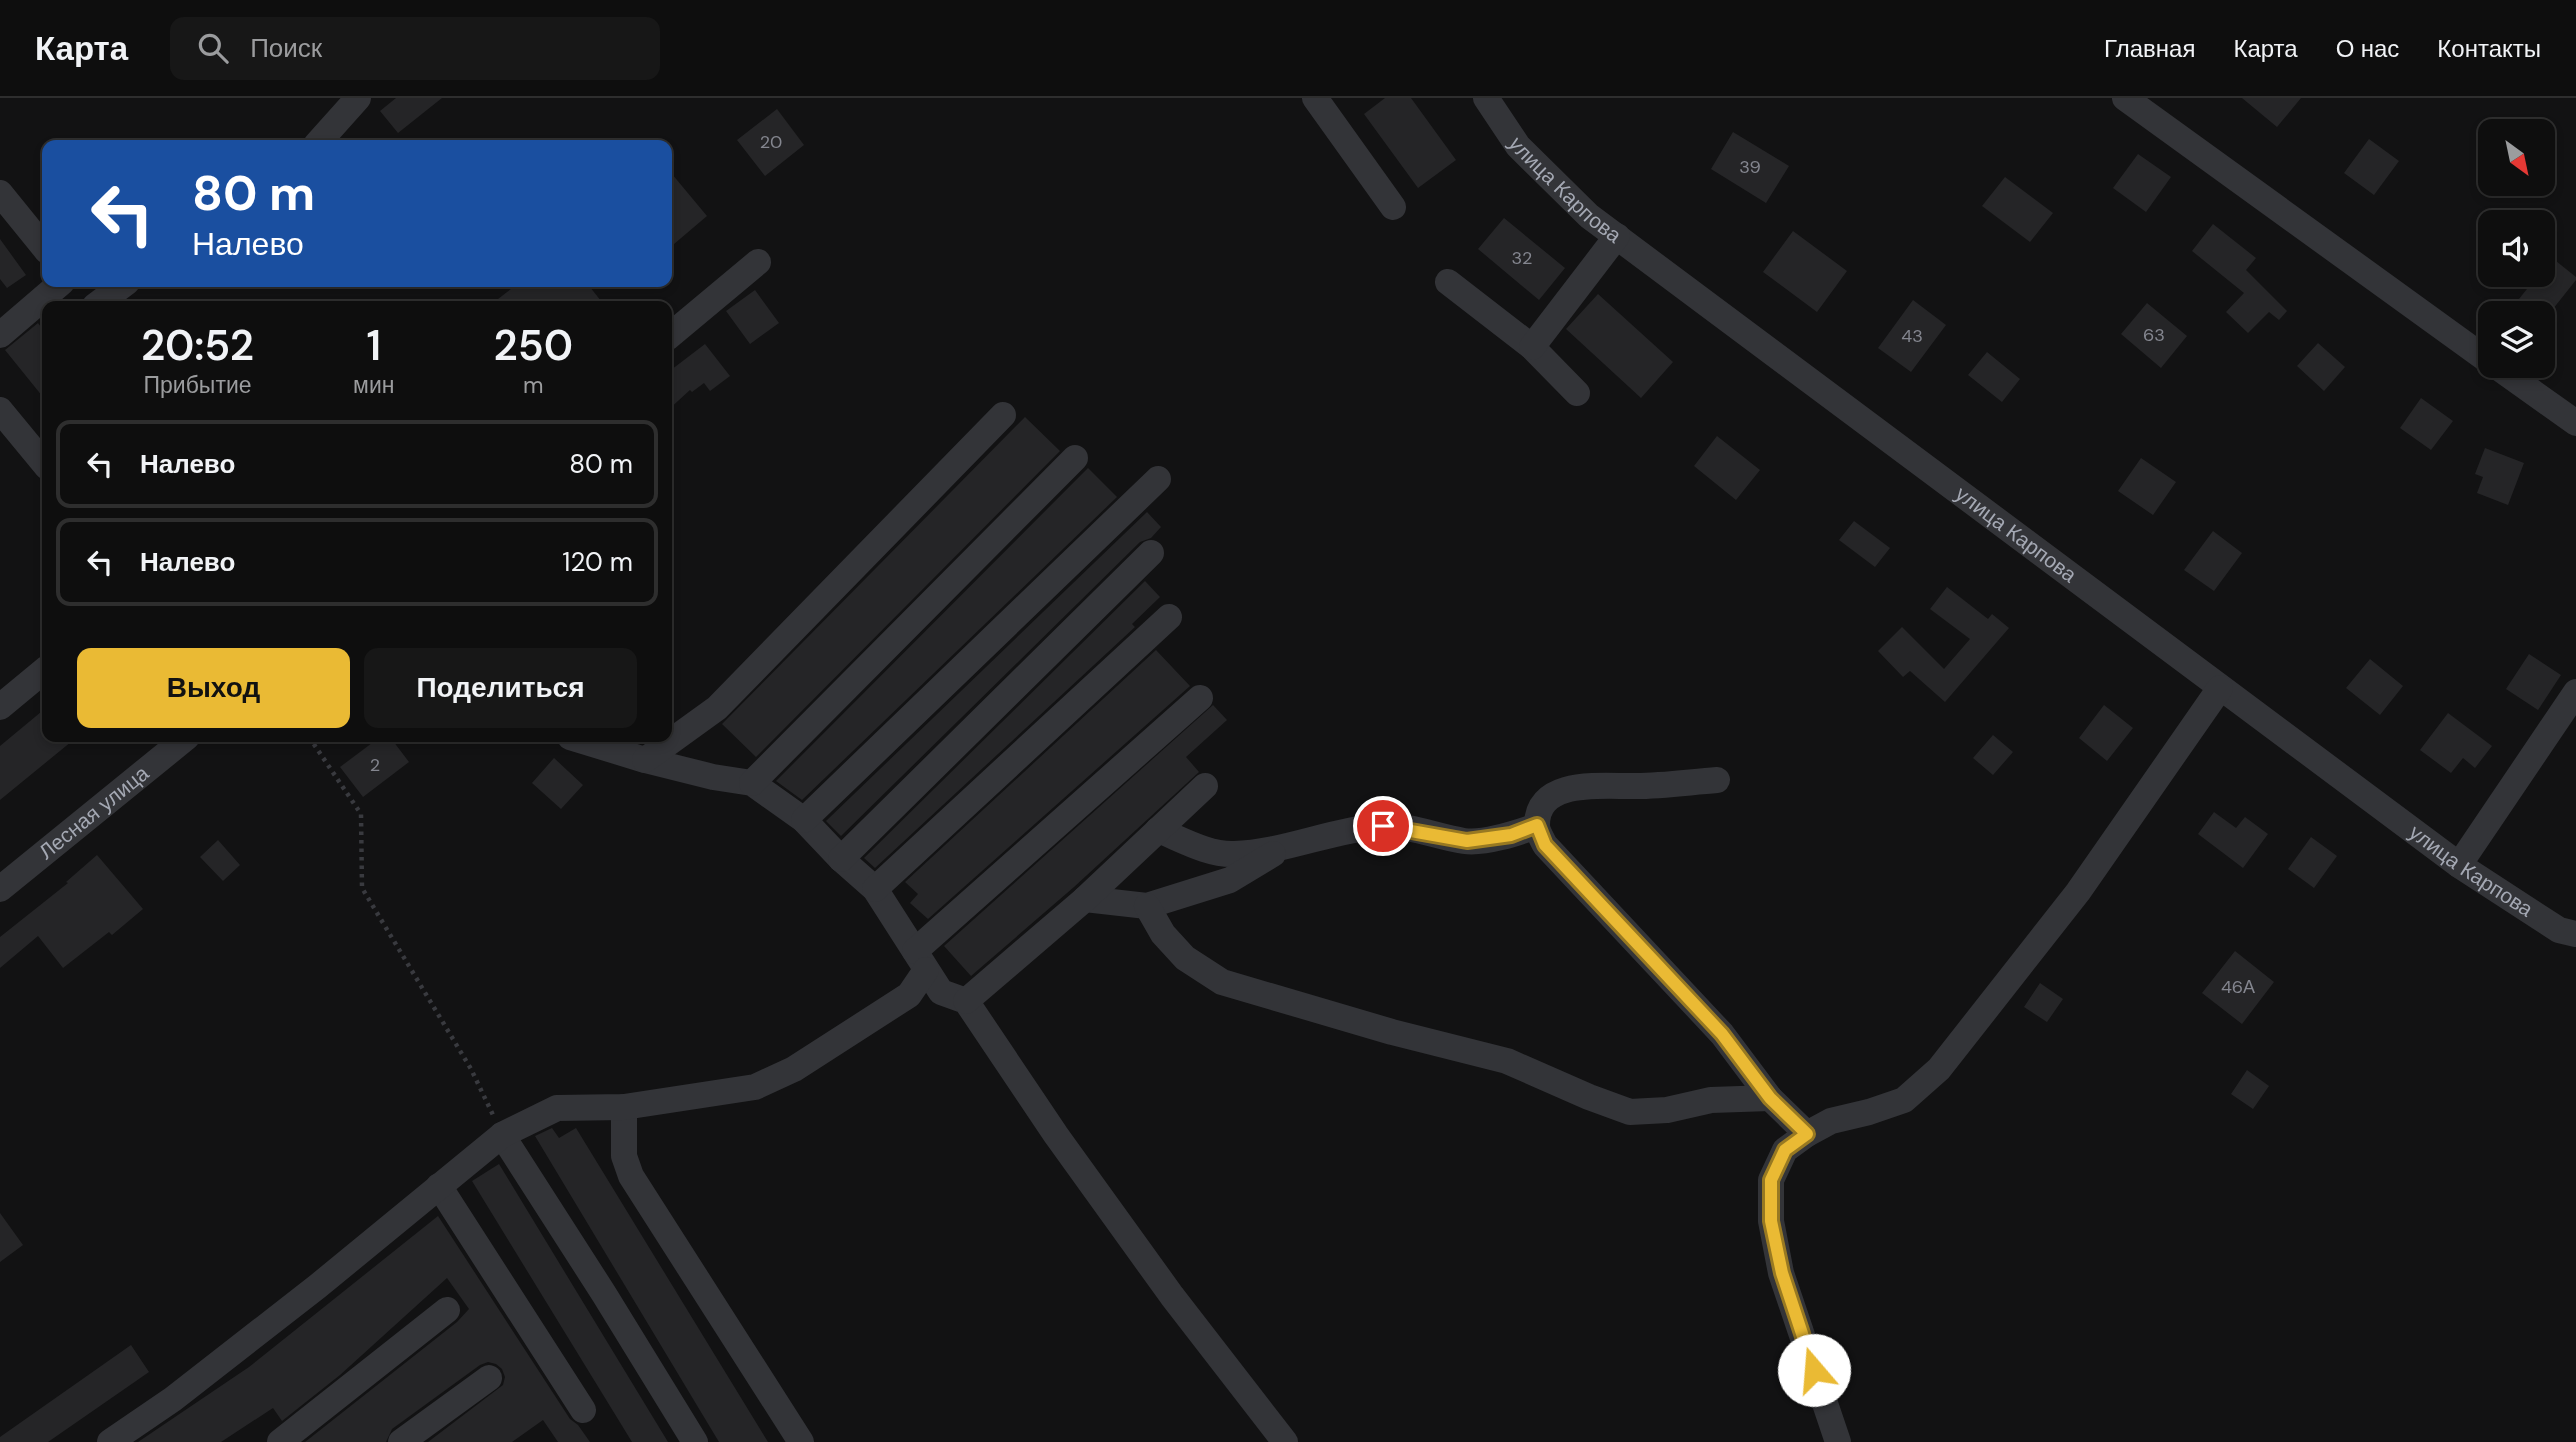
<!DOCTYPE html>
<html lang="ru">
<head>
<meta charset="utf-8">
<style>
	body { margin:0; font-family:"DM Sans",sans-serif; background:#171717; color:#f1f3f6; height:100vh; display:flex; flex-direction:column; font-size:26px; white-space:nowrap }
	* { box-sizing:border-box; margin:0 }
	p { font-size:23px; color:#9b9c9e }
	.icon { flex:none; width:38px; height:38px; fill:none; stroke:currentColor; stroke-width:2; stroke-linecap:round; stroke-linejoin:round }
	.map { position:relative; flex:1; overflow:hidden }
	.sheet { position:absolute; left:42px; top:203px; width:630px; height:441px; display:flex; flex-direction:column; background:#0e0e0e; border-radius:14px; box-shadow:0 4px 10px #0003,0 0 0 2px #2e2e2e }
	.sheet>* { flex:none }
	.banner { position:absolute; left:42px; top:42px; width:630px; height:147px; border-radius:14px; box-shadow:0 4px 10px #0003,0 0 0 2px #2e2e2e; background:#1a4fa0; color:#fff; overflow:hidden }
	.needle { width:46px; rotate:147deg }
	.tools { position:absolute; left:2478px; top:21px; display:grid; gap:14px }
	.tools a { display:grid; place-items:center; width:77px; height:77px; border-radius:14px; background:#0e0e0e; box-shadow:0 4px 10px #0003,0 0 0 2px #2e2e2e; font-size:35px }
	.pin { position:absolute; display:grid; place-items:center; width:60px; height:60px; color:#fff; margin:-30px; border:4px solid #fff; border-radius:50%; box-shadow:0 2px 7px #0007 }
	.me { position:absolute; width:77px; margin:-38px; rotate:342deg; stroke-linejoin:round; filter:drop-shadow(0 0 5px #0008) }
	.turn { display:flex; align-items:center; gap:24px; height:147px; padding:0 35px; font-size:32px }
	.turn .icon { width:91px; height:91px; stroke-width:2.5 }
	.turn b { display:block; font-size:49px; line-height:60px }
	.eta { display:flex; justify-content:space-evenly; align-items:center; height:119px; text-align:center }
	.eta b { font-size:42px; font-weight:600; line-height:49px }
	.action { display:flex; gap:14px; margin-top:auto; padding:14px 35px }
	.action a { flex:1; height:80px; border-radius:14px; background:#eaba34; color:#111; font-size:28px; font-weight:600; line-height:80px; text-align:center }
	.action a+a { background:#171717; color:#f1f3f6 }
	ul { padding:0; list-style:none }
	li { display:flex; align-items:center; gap:21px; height:88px; margin:0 14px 10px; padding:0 21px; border:4px solid #2e2e2e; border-radius:14px }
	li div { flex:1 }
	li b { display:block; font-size:26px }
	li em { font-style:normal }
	header { display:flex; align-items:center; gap:42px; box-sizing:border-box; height:98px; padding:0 35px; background:#0e0e0e; border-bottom:2px solid #2e2e2e }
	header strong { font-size:33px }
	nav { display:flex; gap:38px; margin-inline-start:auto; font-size:24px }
	.search { width:490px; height:63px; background:#171717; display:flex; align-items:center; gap:18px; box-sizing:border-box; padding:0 24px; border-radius:14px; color:#9b9c9e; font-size:26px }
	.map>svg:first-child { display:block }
</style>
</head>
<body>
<header>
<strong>Карта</strong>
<div class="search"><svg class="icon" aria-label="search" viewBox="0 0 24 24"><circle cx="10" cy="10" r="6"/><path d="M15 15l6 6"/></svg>Поиск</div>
<nav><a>Главная</a><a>Карта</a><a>О нас</a><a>Контакты</a></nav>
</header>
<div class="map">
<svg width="2576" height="1344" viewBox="0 0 2576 1344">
	<rect width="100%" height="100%" fill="#121213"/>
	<path fill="#252527" d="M396 0H442L398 35 380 13Z
		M1385 0H1411L1456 62 1418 90 1364 16Z
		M2242 0H2301L2277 29Z
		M777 11 804 47 765 78 737 42Z
		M1733 34 1789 68 1766 105 1711 71Z
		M2369 41 2399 63 2374 97 2344 75Z
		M2138 56 2171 79 2146 114 2113 90Z
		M667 70 707 118 667 152Z
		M2005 79 2053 115 2030 144 1982 108Z
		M1504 120 1565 170 1539 202 1478 151Z
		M2213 126 2256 160 2246 172 2287 213 2279 222 2269 214 2248 235 2226 214 2244 195 2192 153Z
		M1793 133 1847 173 1817 214 1763 174Z
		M0 141 26 177 7 190 0 181Z
		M2551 159 2576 179V182L2545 221 2543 215H2538L2519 201 2538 177H2543V171Z
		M520 184H586L605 208H489Z
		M755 192 779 225 750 246 726 213Z
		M1598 196 1673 264 1641 300 1566 231Z
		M1913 202 1946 227 1911 274 1878 250Z
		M2147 205 2187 238 2161 270 2121 236Z
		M38 225 47 237V304L5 252Z
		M2318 245 2345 269 2324 293 2297 268Z
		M705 246 730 278 710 293 704 285 692 294 690 292 667 313V275Z
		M1987 254 2020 281 2002 304 1968 277Z
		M2421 300 2453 323 2431 352 2400 330Z
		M1025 319 1060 353 756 659 722 626Z
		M1717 338 1760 372 1736 402 1694 368Z
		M2485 350 2524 365 2508 407 2477 395 2483 379 2475 376Z
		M2141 360 2176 384 2153 417 2118 393Z
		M1088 370 1117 399 802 702 776 683Z
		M1147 414 1161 429 1151 440 1140 444 841 738 826 723Z
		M1854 423 1890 450 1875 469 1839 442Z
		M2213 433 2242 455 2214 493 2184 472Z
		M1145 483 1160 499 1132 526 1135 529 875 770 864 760Z
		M1947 489 1988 521 1992 516 2009 530 1945 604 1910 573 1903 579 1878 553 1902 529 1944 571 1970 541 1930 511Z
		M1156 552 1190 588 928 821 910 805 918 796 905 784Z
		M2529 556 2561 577 2538 612 2506 591Z
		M2370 561 2403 588 2380 617 2346 590Z
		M1213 607 1227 622 1186 659 1199 674 1074 789 971 878 944 848Z
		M2104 607 2133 630 2107 663 2079 640Z
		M47 609V639H77L0 702V648Z
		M2448 615 2492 648 2475 670 2463 660 2451 675 2420 652Z
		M1993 637 2013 654 1993 677 1973 660Z
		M380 639H390L409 664 363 699 340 669Z
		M554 660 583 687 561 711 532 685Z
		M2214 714 2236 730 2245 719 2268 736 2243 770 2198 736Z
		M2311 739 2337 758 2314 790 2288 771Z
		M218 742 240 767 223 783 200 759Z
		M97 757 143 811 112 837 109 834 63 870 38 838 0 870V839L68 785 66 784Z
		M2235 853 2274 884 2242 926 2202 895Z
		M2040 885 2063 901 2047 924 2024 909Z
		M2247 972 2269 988 2253 1011 2231 996Z
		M552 1030 559 1040 576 1030 768 1344H719L535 1038Z
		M499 1066 668 1344H632L472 1083Z
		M0 1115 23 1147 0 1164Z
		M438 1118 570 1321 578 1327 590 1344H558L543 1322 512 1344H428L503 1287 505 1279 502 1271 496 1266 488 1264 480 1267 392 1331 386 1344H305L457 1224 469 1211 447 1180 340 1277 282 1323 273 1310 221 1344H138L249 1269Z
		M131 1247 149 1274 48 1344H0V1339Z"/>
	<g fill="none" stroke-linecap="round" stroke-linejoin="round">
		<path stroke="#393a3f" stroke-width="4.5" stroke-dasharray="3.5 5" stroke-linecap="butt" d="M309 639 361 716 362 790 471 971 493 1017"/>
		<g stroke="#333438" stroke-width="26">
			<path d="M1315 0 1393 109"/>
			<path id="s1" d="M1486 0 1518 48 1589 118 2459 767 2559 832 2576 836"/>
			<path d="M2125 0 2490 264"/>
			<path d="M316 47 358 0"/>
			<path d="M0 95 47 153"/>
			<path d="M1448 184 1532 249 1577 295"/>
			<path d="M95 208 127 184"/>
			<path d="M0 237 62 184"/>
			<path d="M667 240 758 164"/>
			<path d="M1532 249 1617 138"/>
			<path d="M2496 268 2576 325"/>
			<path d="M0 312 47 369"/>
			<path d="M0 609 47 570"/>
			<path d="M570 639 645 662 713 679 752 685 804 722 841 761 875 791 941 894 966 903 1056 1037 1172 1198 1285 1344"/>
			<path d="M645 662 717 610 1003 317"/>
			<path d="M1717 682C1690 684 1663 688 1636 688 1605 689 1537 679 1537 727 1537 733 1542 741 1545 747L1722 936 1770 1000 1807 1036"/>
			<path d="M752 685 1075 360"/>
			<path d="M804 722 1158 381"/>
			<path d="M1158 732C1181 741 1208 757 1234 756 1281 755 1332 732 1380 728 1408 726 1437 739 1464 743 1485 746 1517 735 1537 728"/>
			<path d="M841 761 1151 455"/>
			<path d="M2459 767 2576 594"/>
			<path id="s2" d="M0 791 187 639"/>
			<path d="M875 791 1169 519"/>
			<path d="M1085 801 1147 808 1230 782 1273 756"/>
			<path d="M1147 808 1163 836 1185 860 1222 884 1392 934 1507 963 1589 999 1630 1014 1667 1012 1711 1002 1770 1000"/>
			<path d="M915 853 1200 600"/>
			<path d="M966 903 1085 801 1205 688"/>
			<path d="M624 1009V1058L631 1078 801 1344"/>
			<path d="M502 1037 604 1196 695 1344"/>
			<path d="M439 1088 583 1312"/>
			<path d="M110 1344 173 1301 318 1188 502 1037 557 1010 624 1009 755 989 794 971 909 897 926 872"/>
			<path d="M280 1344 447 1212"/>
			<path d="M401 1344 489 1280"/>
			<path d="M1838 1344 1781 1175 1771 1123V1082L1785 1052 1807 1036 1831 1023 1869 1014 1904 1002 1939 971 2078 794 2220 590"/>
		</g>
	</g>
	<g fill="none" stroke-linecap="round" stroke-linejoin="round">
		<defs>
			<path id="route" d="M1383 728 1467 743 1511 737 1537 727 1545 747 1722 936 1770 1000 1807 1036 1785 1052 1771 1082V1123L1782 1175 1814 1272"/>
		</defs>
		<use href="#route" stroke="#987922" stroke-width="18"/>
		<use href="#route" stroke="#eaba34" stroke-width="12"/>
	</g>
	<g text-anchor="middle" stroke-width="7" stroke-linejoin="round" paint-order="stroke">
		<g font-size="18" fill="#84868f">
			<text x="771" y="50">20</text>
			<text x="1750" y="75">39</text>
			<text x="1522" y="166">32</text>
			<text x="2154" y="243">63</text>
			<text x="1912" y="244">43</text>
			<text x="375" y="673">2</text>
			<text x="2238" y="895">46А</text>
		</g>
		<g font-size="21" fill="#a4a8b3" stroke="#0d0d0e">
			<text dy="7" stroke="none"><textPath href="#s1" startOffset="122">улица Карпова</textPath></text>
			<text dy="7" stroke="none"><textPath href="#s1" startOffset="690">улица Карпова</textPath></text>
			<text dy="7" stroke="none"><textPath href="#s2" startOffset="121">Лесная улица</textPath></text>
			<text dy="7" stroke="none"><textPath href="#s1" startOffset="1256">улица Карпова</textPath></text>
		</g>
	</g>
</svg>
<div class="tools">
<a><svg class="needle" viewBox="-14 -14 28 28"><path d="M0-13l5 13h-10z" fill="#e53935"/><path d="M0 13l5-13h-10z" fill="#9b9c9e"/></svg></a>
<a><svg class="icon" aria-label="sound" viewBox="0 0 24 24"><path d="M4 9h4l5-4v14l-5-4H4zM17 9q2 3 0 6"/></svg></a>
<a><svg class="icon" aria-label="layers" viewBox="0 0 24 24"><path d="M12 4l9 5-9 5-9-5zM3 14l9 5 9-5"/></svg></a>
</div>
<div class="pin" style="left:1383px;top:728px;background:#d93025"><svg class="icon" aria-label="arrive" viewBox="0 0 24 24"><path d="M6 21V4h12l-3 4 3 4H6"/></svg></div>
<svg class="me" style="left:1814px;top:1272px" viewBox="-20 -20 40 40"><circle r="19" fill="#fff"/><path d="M0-13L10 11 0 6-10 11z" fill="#eaba34"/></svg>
<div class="banner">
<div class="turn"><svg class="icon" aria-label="left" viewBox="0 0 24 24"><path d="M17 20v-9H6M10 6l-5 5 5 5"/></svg><div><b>80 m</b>Налево</div></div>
</div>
<section class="sheet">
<div class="eta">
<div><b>20:52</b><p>Прибытие</p></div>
<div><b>1</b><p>мин</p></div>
<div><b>250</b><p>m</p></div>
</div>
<ul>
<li><svg class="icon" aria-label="left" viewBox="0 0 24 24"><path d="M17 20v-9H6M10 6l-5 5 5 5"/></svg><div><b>Налево</b></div><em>80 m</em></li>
<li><svg class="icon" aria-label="left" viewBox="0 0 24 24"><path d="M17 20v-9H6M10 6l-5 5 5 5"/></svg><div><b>Налево</b></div><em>120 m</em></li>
</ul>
<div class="action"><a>Выход</a><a>Поделиться</a></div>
</section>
</div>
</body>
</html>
